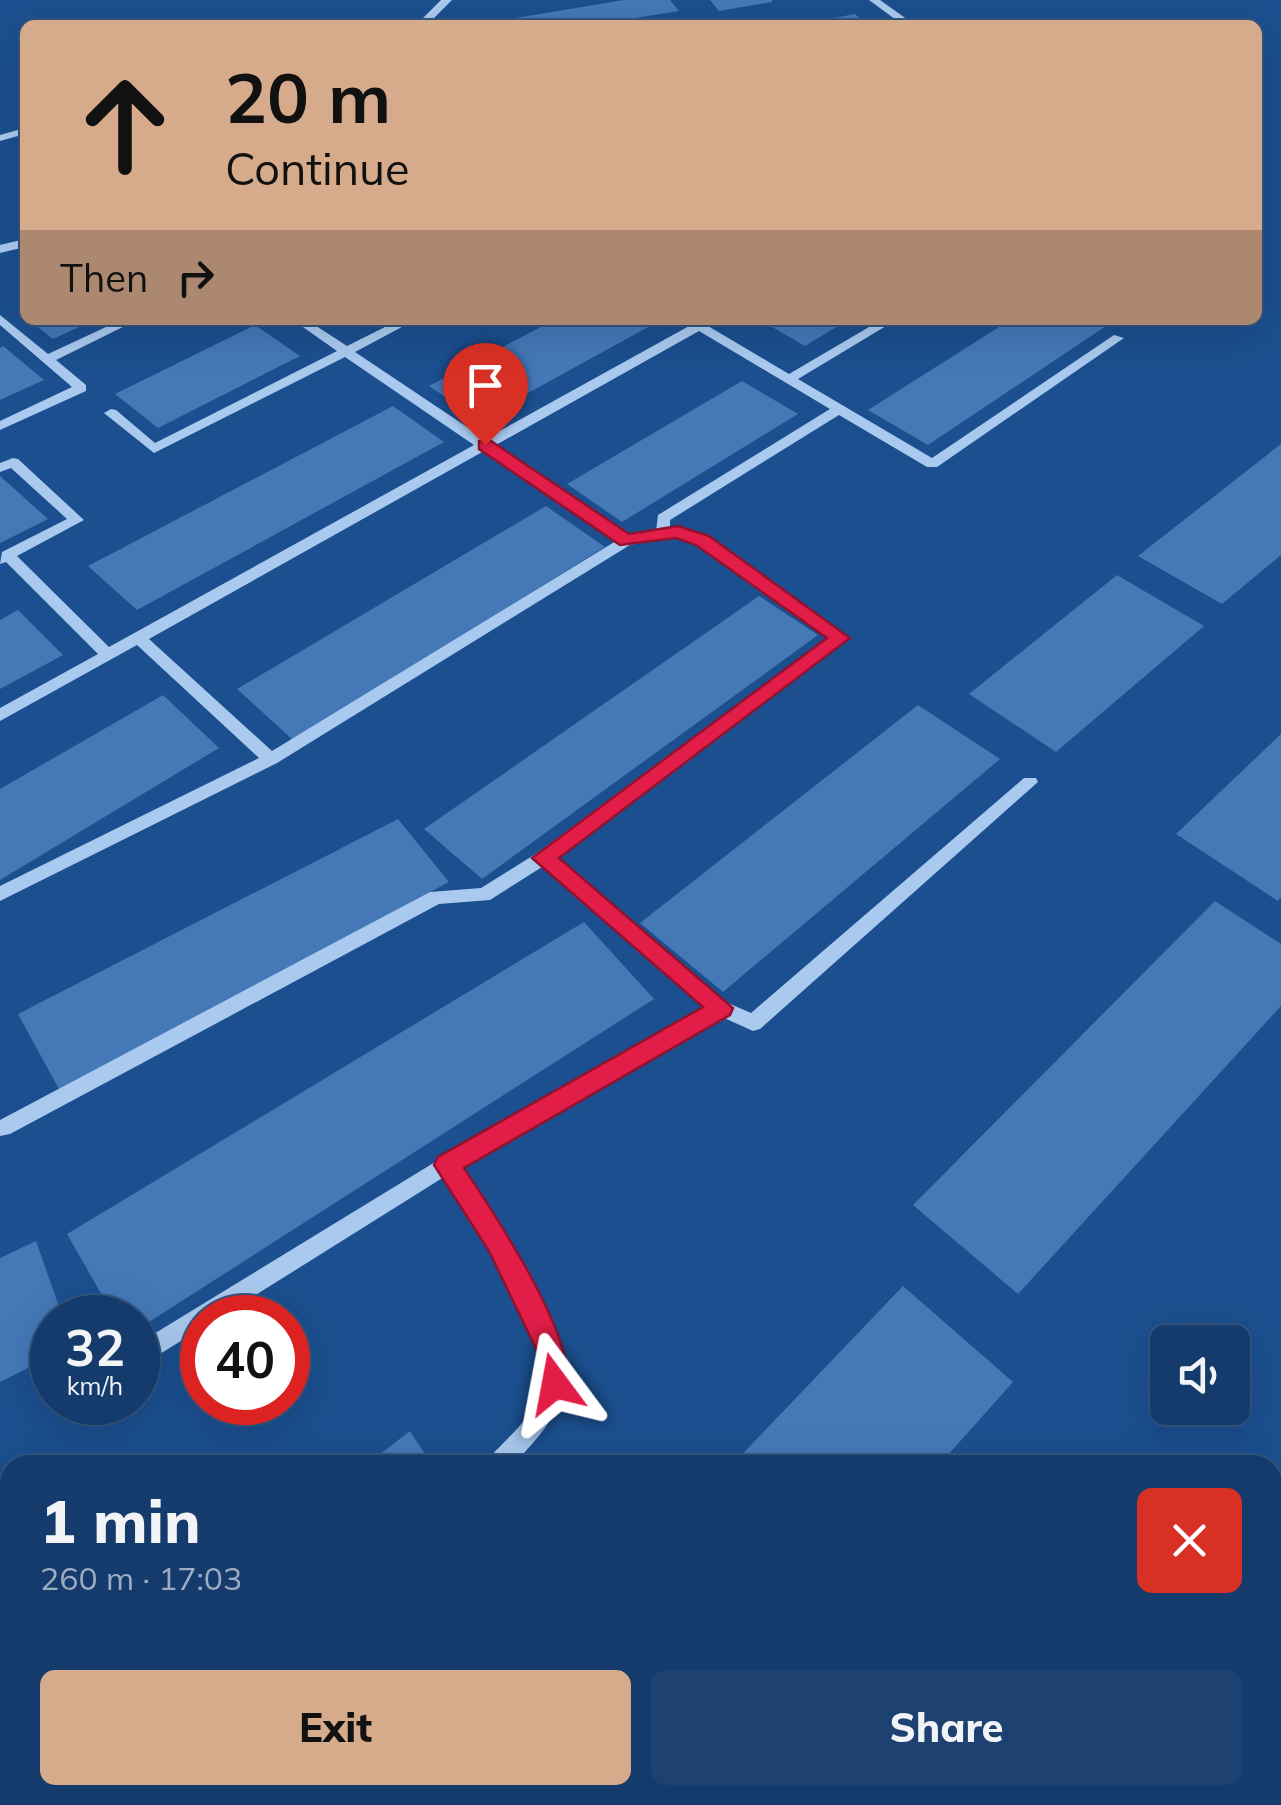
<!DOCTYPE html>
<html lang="en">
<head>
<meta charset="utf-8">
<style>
	body { margin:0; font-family:Mulish,sans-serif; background:#1d4271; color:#f1f3f6; height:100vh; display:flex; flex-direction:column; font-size:38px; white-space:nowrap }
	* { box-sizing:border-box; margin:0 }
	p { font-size:32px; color:#9dadc1 }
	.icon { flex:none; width:55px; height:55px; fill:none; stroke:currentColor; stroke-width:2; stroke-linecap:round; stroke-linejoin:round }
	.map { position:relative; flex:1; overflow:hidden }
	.panel { position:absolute; left:0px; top:1455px; width:1282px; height:350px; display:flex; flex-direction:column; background:#143b6b; border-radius:30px 30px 0 0; box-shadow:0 10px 40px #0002,0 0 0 2px #33557e }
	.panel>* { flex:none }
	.top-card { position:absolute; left:20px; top:20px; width:1242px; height:305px; border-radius:15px; box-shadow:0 10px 40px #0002,0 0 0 2px #33557e; background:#d6ab8b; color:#111; overflow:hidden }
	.controls { position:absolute; left:1150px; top:1325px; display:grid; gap:20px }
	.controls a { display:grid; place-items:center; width:100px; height:100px; border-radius:15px; background:#143b6b; box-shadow:0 10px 40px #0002,0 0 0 2px #33557e; font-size:50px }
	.speed { position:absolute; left:30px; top:1295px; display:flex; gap:20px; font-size:50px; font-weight:700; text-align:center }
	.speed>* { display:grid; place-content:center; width:130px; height:130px; border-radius:50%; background:#143b6b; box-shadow:0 10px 40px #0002,0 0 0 2px #33557e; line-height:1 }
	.speed small { font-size:25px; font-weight:400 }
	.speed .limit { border:15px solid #d22; background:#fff; color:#111 }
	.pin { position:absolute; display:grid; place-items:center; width:85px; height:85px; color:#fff; margin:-102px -42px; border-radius:50% 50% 50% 0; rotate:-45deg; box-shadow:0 0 10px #0007 }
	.pin .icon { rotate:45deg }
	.me { position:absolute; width:110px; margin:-55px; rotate:347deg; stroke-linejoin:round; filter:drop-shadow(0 0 8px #0008) }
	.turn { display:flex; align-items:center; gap:35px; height:210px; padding:0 40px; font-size:45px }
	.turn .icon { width:130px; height:130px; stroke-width:2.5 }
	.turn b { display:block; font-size:70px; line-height:85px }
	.then { display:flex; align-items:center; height:95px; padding:0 40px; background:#0003; gap:20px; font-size:38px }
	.round { display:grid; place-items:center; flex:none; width:105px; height:105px; border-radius:15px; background:#1d4271 }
	.head { display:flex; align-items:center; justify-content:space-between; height:170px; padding:0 40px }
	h1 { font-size:60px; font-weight:800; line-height:75px }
	.action { display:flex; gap:20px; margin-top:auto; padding:20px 40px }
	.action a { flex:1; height:115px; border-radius:15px; background:#d6ab8b; color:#111; font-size:40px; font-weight:800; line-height:115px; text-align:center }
	.action a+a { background:#1d4271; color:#f1f3f6 }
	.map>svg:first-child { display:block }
</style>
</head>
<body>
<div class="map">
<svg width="1281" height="1805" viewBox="0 0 1281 1805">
	<rect width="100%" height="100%" fill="#1b4f8f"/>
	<path fill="#4478b7" d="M624 0H670L679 11 591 25H473Z
		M710 0H772V2L719 11Z
		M855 14 868 25H808V23Z
		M29 320H95L53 339Z
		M554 320H661L479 420 429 386Z
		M760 320H848L805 346Z
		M1010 320H1101L1109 324 928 445 868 410Z
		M255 325 300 356 158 428 115 394Z
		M3 346 44 380 0 400V348Z
		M742 381 798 414 622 522 567 484Z
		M393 406 444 442 137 610 88 566Z
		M1281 444V555L1222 604 1138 556Z
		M0 476 48 519 0 543Z
		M546 506 605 547 293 740 237 689Z
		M1117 575 1204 626 1056 752 969 694Z
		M759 596 818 635 482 879 424 829Z
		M18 610 63 655 0 689V620Z
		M163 695 219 748 0 880V789Z
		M918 705 1000 759 723 992 640 923Z
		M1281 734V897L1278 901 1176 834Z
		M398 819 449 882 60 1091 18 1014Z
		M1215 901 1281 944V1006L1018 1294 913 1205Z
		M584 922 654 999 138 1329V1318H115L67 1234Z
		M36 1241 63 1318H52V1356L0 1382V1258Z
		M903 1286 1013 1382 939 1465H732Z
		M410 1431 432 1465H366Z
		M10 1546V1740L0 1744V1550Z
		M50 1795H256L258 1805H29Z
		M530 1795H647L638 1805H538Z"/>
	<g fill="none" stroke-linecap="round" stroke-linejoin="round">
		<path fill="#a9c9ee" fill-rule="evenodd" d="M441 0H452L427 25H416Z
			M869 0H880L915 25H903Z
			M25 128V134L0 141V135Z
			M25 239V247L0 253V245Z
			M0 315 48 354 121 320H137L56 360 86 385V391L0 430V421L72 387 0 325Z
			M293 320H307L347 346 399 320H415L355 352 485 439 700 320H715L708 326 789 374 881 320H896L798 379 932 458 1114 335 1124 338 937 467H927L839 415 670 520V529L678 527 707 538 848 637 555 858 728 1003 751 1013 1024 778H1036L1038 782 760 1029 753 1031 722 1017 460 1168C490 1213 577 1335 564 1389 557 1419 533 1443 513 1465H487L490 1457C508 1437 533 1417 542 1391 559 1343 471 1219 444 1177L219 1318H202V1328L155 1357 147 1360 139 1357V1343L440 1159 707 1007 542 867 490 900 439 904 10 1134 0 1136V1120L430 892 481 888 537 853 829 637 697 544 677 537 630 545 277 763 0 901V886L259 758 137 645 0 721V708L98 654 6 562 0 564 2 552 67 519 11 468 0 472V463L13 458 18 459 84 520 17 556 109 647 474 445 345 357 154 453 104 413 111 409 116 410 155 443 337 351ZM699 331 830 409 658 515 656 531 628 536 494 446ZM484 451 616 541 272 751 149 639Z
			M429 1795H455L460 1805H434Z"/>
		<path fill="#f0f6ff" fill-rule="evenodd" d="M1281 1597V1639L1272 1643V1601Z
			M1133 1795H1172L1168 1805H1129Z"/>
	</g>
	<path fill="#e11d48" stroke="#92132f" stroke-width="2.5" d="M479 441H491L629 534 678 526 709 536 850 638 559 858 733 1008 730 1015 464 1168C492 1210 584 1347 565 1393L555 1397 545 1393 539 1355 489 1251 434 1165 438 1157 703 1007 532 858 827 638 696 545 676 538 620 545 479 449Z"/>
</svg>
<div class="controls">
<a><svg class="icon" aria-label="sound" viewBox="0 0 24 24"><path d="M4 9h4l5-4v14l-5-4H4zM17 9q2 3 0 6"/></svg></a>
</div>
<div class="speed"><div>32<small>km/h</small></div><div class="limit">40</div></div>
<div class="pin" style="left:485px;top:445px;background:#d93025"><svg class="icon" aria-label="arrive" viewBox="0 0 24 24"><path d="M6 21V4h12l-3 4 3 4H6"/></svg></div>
<svg class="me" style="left:555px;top:1384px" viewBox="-20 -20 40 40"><path d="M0-17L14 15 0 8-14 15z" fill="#e11d48" stroke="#fff" stroke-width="4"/></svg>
<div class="top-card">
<div class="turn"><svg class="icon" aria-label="ahead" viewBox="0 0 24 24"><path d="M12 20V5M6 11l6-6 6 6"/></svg><div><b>20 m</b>Continue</div></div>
<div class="then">Then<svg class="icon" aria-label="right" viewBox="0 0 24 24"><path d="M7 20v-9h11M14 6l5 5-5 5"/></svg></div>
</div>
<section class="panel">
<div class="head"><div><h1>1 min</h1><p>260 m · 17:03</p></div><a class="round" style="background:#d93025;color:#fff"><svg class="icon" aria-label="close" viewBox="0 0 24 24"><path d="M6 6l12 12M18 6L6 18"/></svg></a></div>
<div class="action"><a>Exit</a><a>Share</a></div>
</section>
</div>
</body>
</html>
